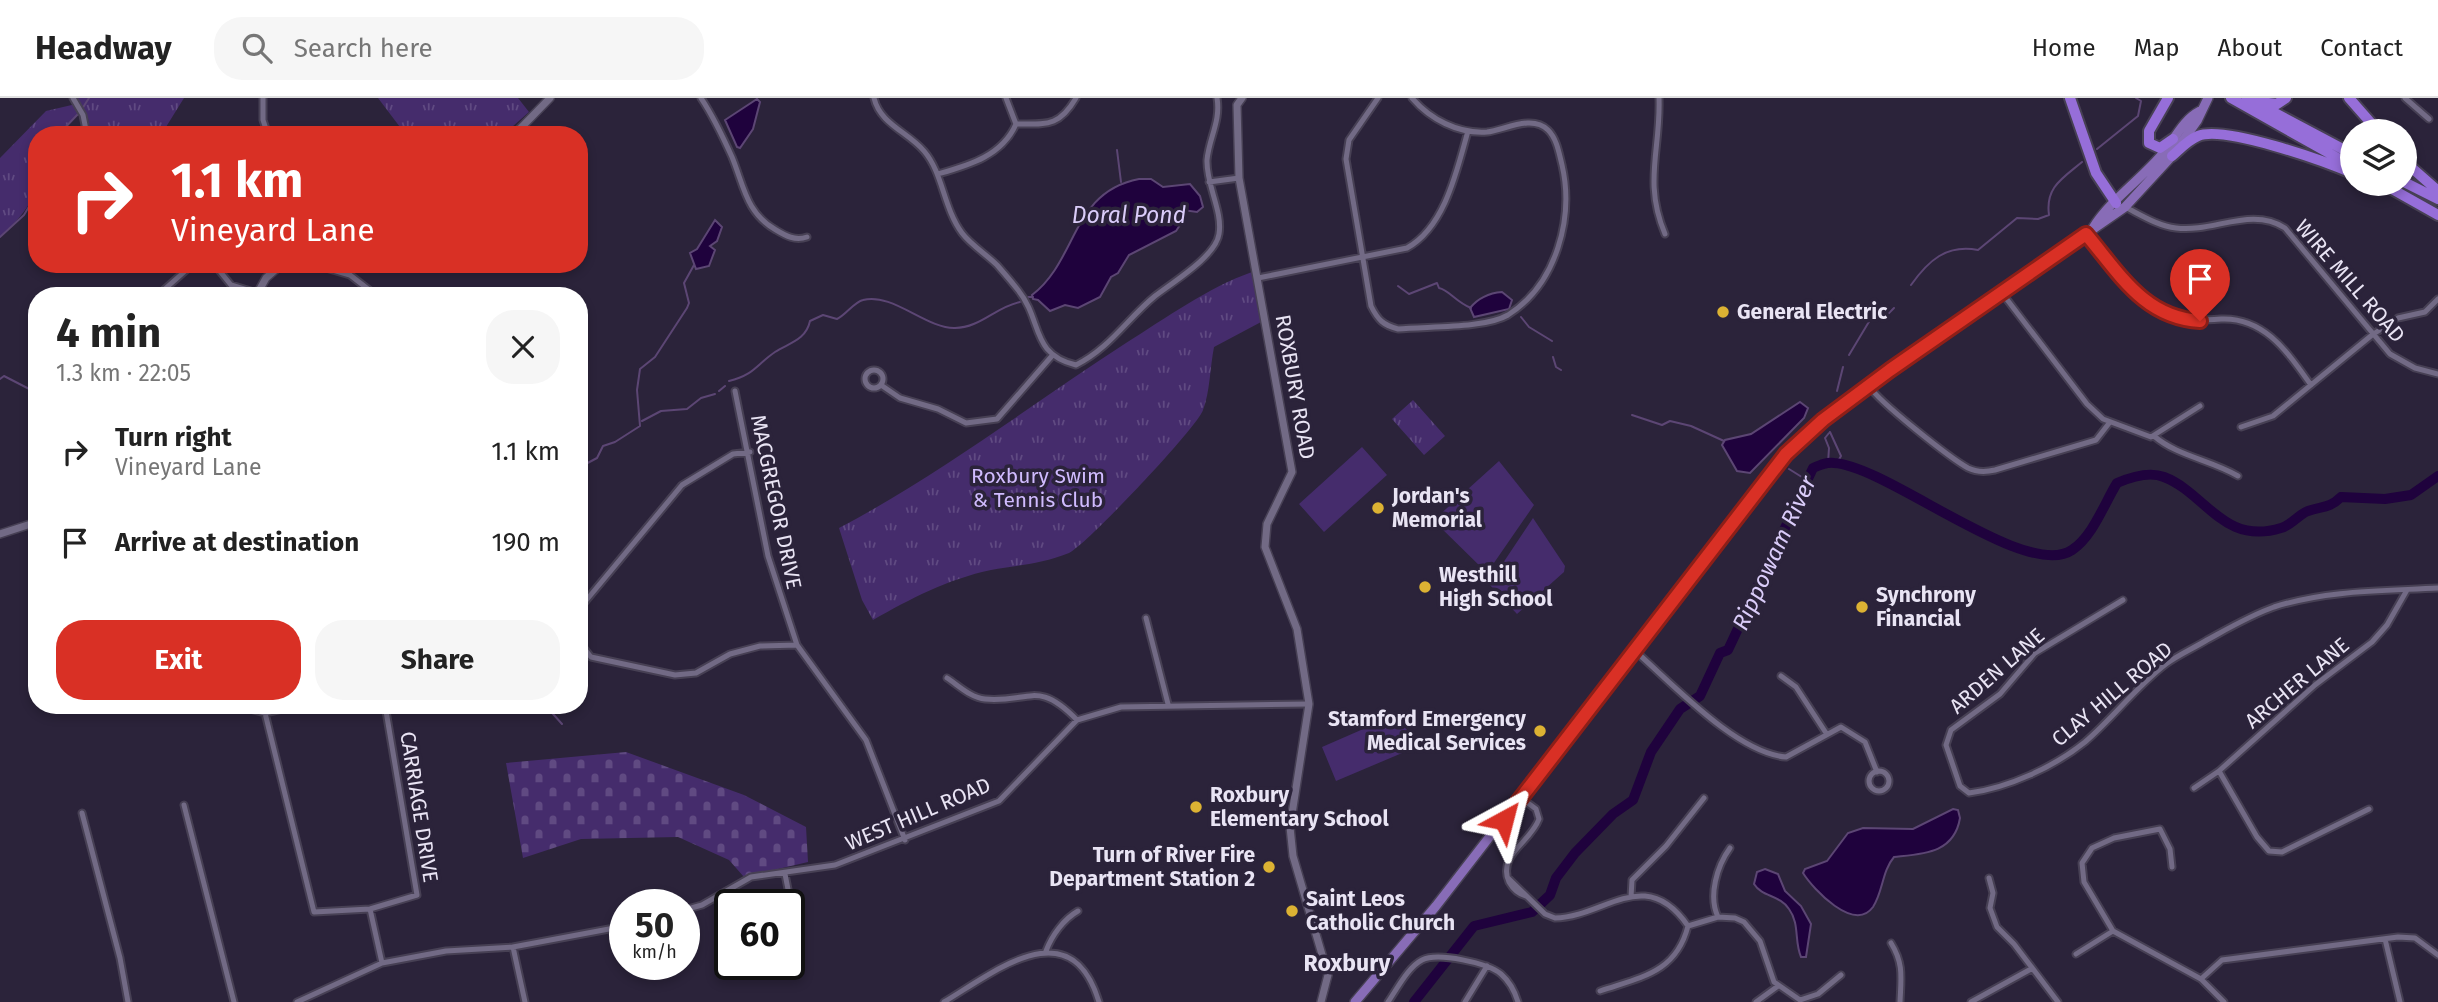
<!DOCTYPE html>
<html lang="en">
<head>
<meta charset="utf-8">
<style>
	body { margin:0; font-family:"Fira Sans",sans-serif; background:#f6f6f6; color:#222; height:100vh; display:flex; flex-direction:column; font-size:26px; white-space:nowrap }
	* { box-sizing:border-box; margin:0 }
	p { font-size:23px; color:#767676 }
	.icon { flex:none; width:38px; height:38px; fill:none; stroke:currentColor; stroke-width:2; stroke-linecap:round; stroke-linejoin:round }
	.map { position:relative; flex:1; overflow:hidden }
	.drawer { position:absolute; left:28px; top:189px; width:560px; height:427px; display:flex; flex-direction:column; background:#fff; border-radius:28px; box-shadow:0 4px 10px #0003 }
	.drawer>* { flex:none }
	.guide { position:absolute; left:28px; top:28px; width:560px; height:147px; border-radius:28px; box-shadow:0 4px 10px #0003; background:#d93025; color:#fff; overflow:hidden }
	.fabs { position:absolute; left:2340px; top:21px; display:grid; gap:14px }
	.fabs a { display:grid; place-items:center; width:77px; height:77px; border-radius:50%; background:#fff; box-shadow:0 4px 10px #0003; font-size:35px }
	.speed { position:absolute; left:609px; top:791px; display:flex; gap:14px; font-size:35px; font-weight:700; text-align:center }
	.speed>* { display:grid; place-content:center; width:91px; height:91px; border-radius:50%; background:#fff; box-shadow:0 4px 10px #0003; line-height:1 }
	.speed small { font-size:18px; font-weight:400 }
	.speed .limit { border:4px solid #111; border-radius:10px; background:#fff; color:#111 }
	.pin { position:absolute; display:grid; place-items:center; width:60px; height:60px; color:#fff; margin:-72px -30px; border-radius:50% 50% 50% 0; rotate:-45deg; box-shadow:0 0 7px #0007 }
	.pin .icon { rotate:45deg }
	.me { position:absolute; width:77px; margin:-38px; rotate:38deg; stroke-linejoin:round; filter:drop-shadow(0 0 5px #0008) }
	.turn { display:flex; align-items:center; gap:24px; height:147px; padding:0 28px; font-size:32px }
	.turn .icon { width:91px; height:91px; stroke-width:2.5 }
	.turn b { display:block; font-size:49px; line-height:60px }
	.round { display:grid; place-items:center; flex:none; width:74px; height:74px; border-radius:28px; background:#f6f6f6 }
	.head { display:flex; align-items:center; justify-content:space-between; height:119px; padding:0 28px }
	h1 { font-size:42px; font-weight:700; line-height:52px }
	.cta { display:flex; gap:14px; margin-top:auto; padding:14px 28px }
	.cta a { flex:1; height:80px; border-radius:28px; background:#d93025; color:#fff; font-size:28px; font-weight:700; line-height:80px; text-align:center }
	.cta a+a { background:#f6f6f6; color:#222 }
	ul { padding:0; list-style:none }
	li { display:flex; align-items:center; gap:21px; height:91px; padding:0 28px }
	li div { flex:1 }
	li b { display:block; font-size:26px }
	li em { font-style:normal }
	header { display:flex; align-items:center; gap:42px; box-sizing:border-box; height:98px; padding:0 35px; background:#fff; border-bottom:2px solid #e0e0e0 }
	header strong { font-size:33px }
	nav { display:flex; gap:38px; margin-inline-start:auto; font-size:24px }
	.search { width:490px; height:63px; background:#f6f6f6; display:flex; align-items:center; gap:18px; box-sizing:border-box; padding:0 24px; border-radius:28px; color:#767676; font-size:26px }
	.map>svg:first-child { display:block }
</style>
</head>
<body>
<header>
<strong>Headway</strong>
<div class="search"><svg class="icon" aria-label="search" viewBox="0 0 24 24"><circle cx="10" cy="10" r="6"/><path d="M15 15l6 6"/></svg>Search here</div>
<nav><a>Home</a><a>Map</a><a>About</a><a>Contact</a></nav>
</header>
<div class="map">
<svg width="2438" height="904" viewBox="0 0 2438 904">
	<defs>
		<pattern id="grass-tufts" width="24" height="20" patternUnits="userSpaceOnUse" patternTransform="scale(1.75)"><rect width="24" height="20" fill="#452c6c"/><path d="M3 7l-1-3M5 7V3M7 7l1-3M15 17l-1-3M17 17v-4M19 17l1-3" fill="none" stroke="#604a82"/></pattern>
		<pattern id="cemetery-stones" width="16" height="16" patternUnits="userSpaceOnUse" patternTransform="scale(1.75)"><rect width="16" height="16" fill="#452c6c"/><path d="M2 7V4a2 2 0 0 1 4 0v3zM10 15v-3a2 2 0 0 1 4 0v3z" fill="#604a82"/></pattern>
	</defs>
	<rect width="100%" height="100%" fill="#2b233a"/>
	<path fill="url(#grass-tufts)" d="M75 0H184L161 37H91L88 20 82 11 58 37H37C37 91 42 100 0 139V60L46 13 76 6Z
		M378 0H518L529 14 503 37H406Z
		M1252 174 1261 224 1214 249C1210 269 1210 294 1203 312 1197 330 1085 448 1069 455 1042 466 1018 467 991 472 948 481 910 501 873 522L862 502 839 430C940 377 1030 307 1126 245 1166 220 1207 190 1252 174Z
		M1413 302 1445 338 1424 357 1392 321Z"/>
	<path fill="url(#cemetery-stones)" d="M626 654 744 697 806 729 808 764 744 779 729 762 678 739 581 741 523 760 506 665Z"/>
	<path fill="#452c6c" d="M1362 349 1387 377 1324 434 1299 406Z
		M1499 363 1534 407 1487 475 1436 425V420Z
		M1533 420 1565 468 1564 474 1517 516 1489 486Z
		M1400 615 1414 650 1336 683 1322 649Z"/>
	<path fill="#1f023d" stroke="#5c4674" stroke-width="2" d="M757 1 760 4 753 31 740 50 737 49 725 22Z
		M1139 81H1151L1163 89 1190 86 1200 98 1203 109 1197 114 1183 112 1179 116 1180 127 1176 133 1129 157 1118 175 1111 179 1100 199 1078 210 1065 207 1050 213 1038 202 1033 201 1032 197C1078 162 1071 94 1139 81Z
		M715 122 722 129 717 143 710 148 715 152 709 168 696 171 690 155 697 151Z
		M1502 194 1512 202 1509 211 1474 219 1470 210C1479 199 1489 195 1502 194Z
		M1800 304 1808 310 1804 320 1750 375 1737 373 1722 347 1725 342 1751 336Z
		M1953 711 1958 712 1960 720C1954 756 1922 756 1894 759 1882 773 1883 794 1873 809 1854 835 1813 791 1803 775L1805 771 1827 763 1848 735 1863 730 1913 731Z
		M1765 771 1778 776 1785 793 1801 808 1811 826 1806 859H1801C1794 843 1800 826 1789 811 1780 797 1762 799 1754 786L1757 774Z"/>
	<g fill="none" stroke-linecap="round" stroke-linejoin="round">
		<path stroke="#5c4674" stroke-width="2" d="M82 11 89 0
			M58 37 79 15
			M2097 51 2138 18 2141 3 2136 0
			M1117 52 1121 84
			M0 139 24 117 37 95
			M1911 187C1928 163 1946 146 1978 152L2017 120 2038 121 2049 117C2045 89 2063 80 2082 64
			M1398 188 1409 196 1437 185 1439 190C1449 192 1456 204 1471 210
			M1028 199H1033
			M1521 219 1529 229 1552 243
			M1849 257 1870 222 1882 218 1884 213 1889 215 1894 210
			M1553 259 1556 269 1561 272
			M0 281 4 278 37 295
			M729 283C754 277 756 267 775 254 789 245 806 242 810 223L823 217 837 221C846 217 854 204 863 202 892 194 927 231 955 230 980 230 997 208 1020 204
			M719 293 725 288
			M1837 293 1843 269
			M1632 317 1662 327 1670 323 1691 328 1724 343
			M642 323 661 313 687 311 701 300 715 296
			M1830 334 1841 358 1837 365
			M1828 365 1829 350 1825 340 1829 335
			M1789 371 1805 381
			M579 376 582 368 597 360 603 348 615 344 640 328 637 292 640 271 655 259 687 210 689 205 684 185 694 167
			M545 607 562 626"/>
		<path stroke="#1f023d" stroke-width="10" d="M1414 904 1474 828 1532 814 1550 797 1556 780 1575 755 1613 716 1633 702 1651 654 1680 611 1700 598 1720 555 1728 552 1813 370C1820 367 1826 364 1834 365 1888 368 2026 483 2072 452 2093 438 2104 406 2117 385 2131 379 2149 373 2164 379 2206 395 2223 448 2281 430 2292 427 2299 416 2308 413 2321 408 2329 411 2341 399L2385 401 2411 397 2438 378"/>
		<defs>
			<path id="minor" d="M73 0 83 17 87 37
				M263 0V22L268 37
				M701 0C713 18 723 39 732 59 744 88 746 115 776 132 786 138 795 143 807 139
				M874 0C880 26 908 34 924 53 943 75 943 109 962 135 971 147 986 156 997 167 1004 175 1011 183 1018 192 1043 223 1030 256 1076 267 1110 250 1127 221 1155 198 1173 184 1216 158 1219 136 1223 113 1206 87 1207 62 1209 40 1221 23 1217 0
				M1006 0 1016 26
				M1378 0 1349 42 1346 61 1371 208C1378 222 1383 227 1398 231 1427 228 1484 231 1508 217 1557 186 1574 119 1562 67 1559 55 1557 41 1548 32 1532 16 1505 32 1487 34 1458 36 1430 21 1412 0
				M1659 0C1661 51 1643 84 1665 136
				M2405 0 2429 21
				M1016 26C1047 26 1059 29 1076 0
				M938 76C969 67 1002 58 1016 26
				M1209 84 1239 80
				M2125 109C2141 117 2158 128 2176 130 2213 135 2251 108 2285 130L2390 256 2415 270 2438 276
				M2086 136C2106 160 2127 194 2154 211 2176 224 2196 223 2221 221 2265 219 2288 255 2311 287
				M214 166 231 187 257 195
				M312 166 350 177 377 198
				M1258 180 1407 150C1445 129 1457 72 1468 33
				M2002 195 2087 306 2103 321 2151 339 2200 308
				M157 198 193 166
				M865 281a9 9 0 1 1 18 0a9 9 0 1 1-18 0Z
				M881 287 900 300 938 311 966 325 997 321 1051 259
				M1869 288C1879 304 1950 360 1968 370 1976 374 1986 374 1995 372L2096 342 2110 324
				M735 293 768 458 797 547 866 642 905 742
				M2241 329 2273 318 2372 237 2398 220 2425 214 2438 201
				M2154 338C2177 358 2211 362 2238 378
				M2123 502 2035 555 2000 596 1951 632 1946 647 1960 688 1969 695C2008 690 2054 669 2085 644 2113 620 2136 589 2166 566 2178 557 2194 550 2207 542 2229 530 2251 517 2274 509 2327 492 2383 493 2438 490
				M579 511 682 387 733 356 750 354
				M1146 520 1168 606
				M579 544 591 559 675 577 696 575 730 556 760 548 797 547
				M1634 552C1672 585 1736 655 1786 659L1841 629 1865 644 1877 674
				M1781 578 1796 589 1826 635
				M947 580C958 587 971 600 985 601 1030 605 1037 581 1077 622
				M235 607 265 615 299 607
				M126 608 134 607
				M265 615 314 814 370 811 417 797 385 607
				M2219 673 2257 739 2269 753 2282 754 2369 711
				M1869 683a10 10 0 1 1 20 0a10 10 0 1 1-20 0Z
				M2194 690 2219 673 2315 587 2372 544 2387 527 2407 492
				M1521 700 1536 711 1539 721C1531 744 1497 757 1509 784 1513 791 1518 796 1526 798
				M184 707 234 904
				M82 715 120 860 128 904
				M2172 769 2170 751 2160 731 2114 740 2092 750 2082 765 2084 784 2113 833 2201 881 2224 904
				M785 776 799 847 798 860
				M1508 780 1545 816 1555 820C1605 819 1645 766 1688 828L1718 819 1735 820 1744 824 1760 843 1774 884 1800 902 1818 896 1841 877
				M1989 780 1993 795 1990 810 1997 829 2014 846 2058 904
				M1631 799 1632 782 1666 748 1704 700
				M370 811 382 865
				M684 812 702 807 751 779 835 767 999 703 1077 622 1121 609 1309 606
				M1718 819C1708 798 1717 768 1730 750
				M2385 841 2400 904
				M1891 845C1904 866 1901 880 1900 904
				M513 849 525 904
				M1046 853C1052 837 1064 821 1078 813
				M2076 856 2113 833
				M2201 881 2222 862 2398 839 2415 840 2438 857
				M1600 893C1641 879 1676 875 1688 828
				M297 904 382 865 446 853 513 849 625 828
				M944 904C996 873 1071 811 1099 904
				M1388 904C1397 891 1408 869 1422 862 1438 854 1488 865 1501 876 1509 883 1515 894 1518 904
				M1465 904 1487 868
				M1756 904 1778 888
				M1971 904 2031 871"/>
			<path id="tertiary" d="M1242 0 1237 7 1239 80 1292 374 1267 426 1265 449 1297 531 1309 606 1290 729 1293 758 1328 877 1321 904
				M514 37 550 0
				M256 198 266 180 282 166
				M0 436 37 424"/>
			<path id="primary" d="M2093 130C2110 102 2143 80 2164 54 2176 39 2183 22 2200 13
				M1355 904 1436 808 1786 356 1823 322 1911 257 2125 109 2172 58 2197 23 2208 0"/>
			<path id="motorway" d="M2070 0 2096 75 2116 105
				M2168 0 2149 33V45L2160 50 2173 41
				M2231 0 2352 68
				M2247 0 2352 56
				M2349 0 2378 33
				M2260 4 2277 6 2286 0
				M2172 58C2180 51 2188 42 2198 38 2224 27 2324 63 2352 75
				M2404 63 2438 93
				M2404 84 2438 101
				M2383 86 2438 117"/>
		</defs>
		<use href="#minor" stroke="#474054" stroke-width="9"/>
		<use href="#tertiary" stroke="#474054" stroke-width="10"/>
		<use href="#primary" stroke="#474054" stroke-width="12"/>
		<use href="#motorway" stroke="#474054" stroke-width="14"/>
		<use href="#minor" stroke="#726a85" stroke-width="5"/>
		<use href="#tertiary" stroke="#726a85" stroke-width="7"/>
		<use href="#primary" stroke="#886cb7" stroke-width="9"/>
		<use href="#motorway" stroke="#966ed9" stroke-width="10"/>
	</g>
	<g fill="none" stroke-linecap="round" stroke-linejoin="round">
		<defs>
			<path id="route" d="M1504 722 1786 356 1823 322 1890 272 2086 136C2119 175 2144 220 2200 223"/>
		</defs>
		<use href="#route" stroke="#8d1f18" stroke-width="18"/>
		<use href="#route" stroke="#d93025" stroke-width="12"/>
	</g>
	<g fill="#dcb233" stroke="#2b233a" stroke-width="2.5">
		<circle cx="1723" cy="214" r="7"/>
		<circle cx="1378" cy="410" r="7"/>
		<circle cx="1425" cy="489" r="7"/>
		<circle cx="1862" cy="509" r="7"/>
		<circle cx="1540" cy="633" r="7"/>
		<circle cx="1196" cy="709" r="7"/>
		<circle cx="1269" cy="769" r="7"/>
		<circle cx="1292" cy="813" r="7"/>
	</g>
	<g text-anchor="middle" stroke-width="7" stroke-linejoin="round" paint-order="stroke">
		<g font-size="21" fill="#e9e4f4" stroke="#2b233a">
			<text transform="translate(2350 183) rotate(49)" y="7">WIRE MILL ROAD</text>
			<text transform="translate(1295 289) rotate(80)" y="7">ROXBURY ROAD</text>
			<text transform="translate(776 404) rotate(78)" y="7">MACGREGOR DRIVE</text>
			<text transform="translate(1997 573) rotate(-41)" y="7">ARDEN LANE</text>
			<text transform="translate(2297 585) rotate(-40)" y="7">ARCHER LANE</text>
			<text transform="translate(2112 596) rotate(-40)" y="7">CLAY HILL ROAD</text>
			<text transform="translate(419 709) rotate(81)" y="7">CARRIAGE DRIVE</text>
			<text transform="translate(918 716) rotate(-23)" y="7">WEST HILL ROAD</text>
		</g>
		<g font-size="21" font-weight="bold" fill="#e9e4f4" stroke="#2b233a" text-anchor="start">
			<text x="1737" y="221">General Electric</text>
			<text x="1392" y="405">Jordan's<tspan x="1392" dy="24">Memorial</tspan></text>
			<text x="1439" y="484">Westhill<tspan x="1439" dy="24">High School</tspan></text>
			<text x="1876" y="504">Synchrony<tspan x="1876" dy="24">Financial</tspan></text>
			<text x="1526" y="628" text-anchor="end">Stamford Emergency<tspan x="1526" dy="24">Medical Services</tspan></text>
			<text x="1210" y="704">Roxbury<tspan x="1210" dy="24">Elementary School</tspan></text>
			<text x="1255" y="764" text-anchor="end">Turn of River Fire<tspan x="1255" dy="24">Department Station 2</tspan></text>
			<text x="1306" y="808">Saint Leos<tspan x="1306" dy="24">Catholic Church</tspan></text>
		</g>
		<g font-size="21" fill="#d0bbfe" stroke="#2b233a">
			<text x="1038" y="385">Roxbury Swim<tspan x="1038" dy="24">&amp; Tennis Club</tspan></text>
		</g>
		<g font-size="23" font-style="italic" fill="#daccf9" stroke="#2b233a">
			<text x="1129" y="125">Doral Pond</text>
			<text transform="translate(1774 455) rotate(-65)" y="8">Rippowam River</text>
		</g>
		<g font-size="23" font-weight="bold" fill="#e9e4f4" stroke="#2b233a">
			<text x="1347" y="873">Roxbury</text>
		</g>
	</g>
</svg>
<div class="fabs">
<a><svg class="icon" aria-label="layers" viewBox="0 0 24 24"><path d="M12 4l9 5-9 5-9-5zM3 14l9 5 9-5"/></svg></a>
</div>
<div class="speed"><div>50<small>km/h</small></div><div class="limit">60</div></div>
<div class="pin" style="left:2200px;top:223px;background:#d93025"><svg class="icon" aria-label="arrive" viewBox="0 0 24 24"><path d="M6 21V4h12l-3 4 3 4H6"/></svg></div>
<svg class="me" style="left:1504px;top:722px" viewBox="-20 -20 40 40"><path d="M0-17L14 15 0 8-14 15z" fill="#d93025" stroke="#fff" stroke-width="4"/></svg>
<div class="guide">
<div class="turn"><svg class="icon" aria-label="right" viewBox="0 0 24 24"><path d="M7 20v-9h11M14 6l5 5-5 5"/></svg><div><b>1.1 km</b>Vineyard Lane</div></div>
</div>
<section class="drawer">
<div class="head"><div><h1>4 min</h1><p>1.3 km · 22:05</p></div><a class="round"><svg class="icon" aria-label="close" viewBox="0 0 24 24"><path d="M6 6l12 12M18 6L6 18"/></svg></a></div>
<ul>
<li><svg class="icon" aria-label="right" viewBox="0 0 24 24"><path d="M7 20v-9h11M14 6l5 5-5 5"/></svg><div><b>Turn right</b><p>Vineyard Lane</p></div><em>1.1 km</em></li>
<li><svg class="icon" aria-label="arrive" viewBox="0 0 24 24"><path d="M6 21V4h12l-3 4 3 4H6"/></svg><div><b>Arrive at destination</b></div><em>190 m</em></li>
</ul>
<div class="cta"><a>Exit</a><a>Share</a></div>
</section>
</div>
</body>
</html>
